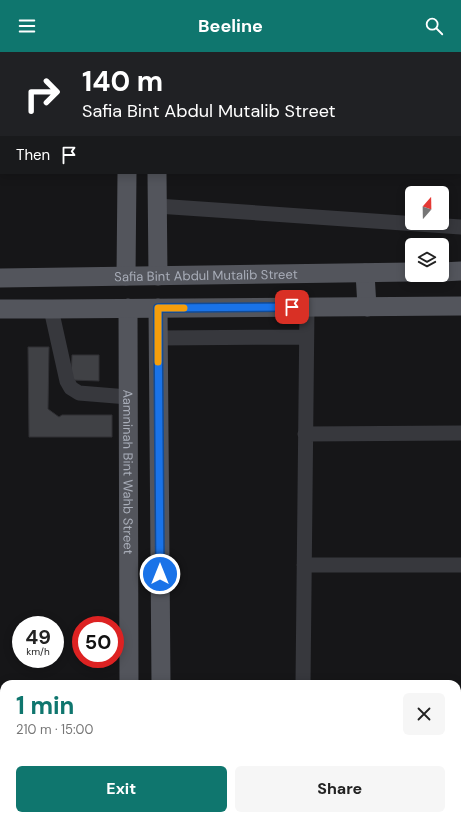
<!DOCTYPE html>
<html lang="en">
<head>
<meta charset="utf-8">
<style>
	body { margin:0; font-family:"DM Sans",sans-serif; background:#f6f6f6; color:#222; height:100vh; display:flex; flex-direction:column; font-size:15px; white-space:nowrap }
	* { box-sizing:border-box; margin:0 }
	p { font-size:13px; color:#767676 }
	.icon { flex:none; width:22px; height:22px; fill:none; stroke:currentColor; stroke-width:2; stroke-linecap:round; stroke-linejoin:round }
	.map { position:relative; flex:1; overflow:hidden }
	.panel { position:absolute; left:0px; top:628px; width:461px; height:140px; display:flex; flex-direction:column; background:#fff; border-radius:12px 12px 0 0; box-shadow:0 2px 10px #0003 }
	.panel>* { flex:none }
	.hud { position:absolute; left:0px; top:0px; width:461px; height:122px; box-shadow:0 2px 10px #0003; background:#202124; color:#fff; overflow:hidden }
	.needle { width:26px; rotate:20deg }
	.fabs { position:absolute; left:405px; top:134px; display:grid; gap:8px }
	.fabs a { display:grid; place-items:center; width:44px; height:44px; border-radius:6px; background:#fff; box-shadow:0 2px 10px #0003; font-size:20px }
	.speed { position:absolute; left:12px; top:564px; display:flex; gap:8px; font-size:20px; font-weight:700; text-align:center }
	.speed>* { display:grid; place-content:center; width:52px; height:52px; border-radius:50%; background:#fff; box-shadow:0 2px 10px #0003; line-height:1 }
	.speed small { font-size:10px; font-weight:400 }
	.speed .limit { border:6px solid #d22; background:#fff; color:#111 }
	.pin { position:absolute; display:grid; place-items:center; width:34px; height:34px; color:#fff; margin:-17px; border-radius:8px; box-shadow:0 2px 6px #0006 }
	.me { position:absolute; width:44px; margin:-22px; rotate:0deg; stroke-linejoin:round; filter:drop-shadow(0 0 3px #0008) }
	.turn { display:flex; align-items:center; gap:14px; height:84px; padding:0 16px; font-size:18px }
	.turn .icon { width:52px; height:52px; stroke-width:2.5 }
	.turn b { display:block; font-size:28px; line-height:34px }
	.then { display:flex; align-items:center; height:38px; padding:0 16px; background:#0003; gap:8px; font-size:15px }
	.round { display:grid; place-items:center; flex:none; width:42px; height:42px; border-radius:6px; background:#f6f6f6 }
	.overview { display:flex; align-items:center; justify-content:space-between; height:68px; padding:0 16px }
	h1 { font-size:24px; font-weight:700; line-height:30px; color:#0f766e }
	.primary-button { display:flex; gap:8px; margin-top:auto; padding:8px 16px }
	.primary-button a { flex:1; height:46px; border-radius:6px; background:#0f766e; color:#fff; font-size:16px; font-weight:700; line-height:46px; text-align:center }
	.primary-button a+a { background:#f6f6f6; color:#222 }
	header { display:flex; justify-content:space-between; align-items:center; height:52px; padding:0 16px; background:#0f766e; color:#fff; font-size:18px; font-weight:700 }
	.map>svg:first-child { display:block }
</style>
</head>
<body>
<header><svg class="icon" aria-label="menu" viewBox="0 0 24 24"><path d="M4 6h16M4 12h16M4 18h16"/></svg>Beeline<svg class="icon" aria-label="search" viewBox="0 0 24 24"><circle cx="10" cy="10" r="6"/><path d="M15 15l6 6"/></svg></header>
<div class="map">
<svg width="461" height="768" viewBox="0 0 461 768">
	<rect width="100%" height="100%" fill="#161618"/>
	<path fill="#404145" stroke="#303034" d="M28 295H49L48 357 59 365 62 363H112V385H29Z
		M72 303H99V329L71 328Z"/>
	<g fill="none" stroke-linecap="round" stroke-linejoin="round">
		<path stroke="#37383d" stroke-width="15" d="M279 1V0
			M413 1V0
			M460 49H461
			M0 78H1
			M157 154 461 175
			M51 257 67 329 71 336 79 341 128 345
			M158 286 306 285
			M305 382 461 381
			M304 513H461
			M303 632 307 255
			M457 654H461
			M457 676H461
			M441 764V768
			M3 768 4 764"/>
		<g stroke="#53555c" stroke-width="19">
			<path d="M127 0V1"/>
			<path d="M156 0V1"/>
			<path d="M157 121 158 224"/>
			<path d="M442 220 461 219"/>
			<path d="M365 221 367 255"/>
			<path d="M126 224 127 121"/>
			<path id="s1" d="M0 226 412 220"/>
			<path id="s2" d="M128 256 129 632"/>
			<path d="M158 256 161 632"/>
			<path d="M0 257H51L461 254"/>
			<path d="M129 764V768"/>
			<path d="M161 764V768"/>
		</g>
	</g>
	<g fill="none" stroke-linecap="round" stroke-linejoin="round">
		<defs>
			<path id="route" d="M160 522 158 256 292 255"/>
		</defs>
		<use href="#route" stroke="#114b97" stroke-width="10"/>
		<use href="#route" stroke="#1a73e8" stroke-width="7"/>
		<path stroke="#f59e0b" stroke-width="7" d="M158 310V256H184"/>
	</g>
	<g text-anchor="middle" stroke-width="4" stroke-linejoin="round" paint-order="stroke">
		<g font-size="13" fill="#a8adb8" stroke="#111113">
			<text dy="5" stroke="none"><textPath href="#s1" startOffset="206">Safia Bint Abdul Mutalib Street</textPath></text>
			<text dy="5" stroke="none"><textPath href="#s2" startOffset="164">Aamninah Bint Wahb Street</textPath></text>
		</g>
	</g>
</svg>
<div class="fabs">
<a><svg class="needle" viewBox="-14 -14 28 28"><path d="M0-13l5 13h-10z" fill="#e53935"/><path d="M0 13l5-13h-10z" fill="#767676"/></svg></a>
<a><svg class="icon" aria-label="layers" viewBox="0 0 24 24"><path d="M12 4l9 5-9 5-9-5zM3 14l9 5 9-5"/></svg></a>
</div>
<div class="speed"><div>49<small>km/h</small></div><div class="limit">50</div></div>
<div class="pin" style="left:292px;top:255px;background:#d93025"><svg class="icon" aria-label="arrive" viewBox="0 0 24 24"><path d="M6 21V4h12l-3 4 3 4H6"/></svg></div>
<svg class="me" style="left:160px;top:522px" viewBox="-20 -20 40 40"><circle r="17" fill="#1a73e8" stroke="#fff" stroke-width="3"/><path d="M0-11L8 9 0 5-8 9z" fill="#fff"/></svg>
<div class="hud">
<div class="turn"><svg class="icon" aria-label="right" viewBox="0 0 24 24"><path d="M7 20v-9h11M14 6l5 5-5 5"/></svg><div><b>140 m</b>Safia Bint Abdul Mutalib Street</div></div>
<div class="then">Then<svg class="icon" aria-label="arrive" viewBox="0 0 24 24"><path d="M6 21V4h12l-3 4 3 4H6"/></svg></div>
</div>
<section class="panel">
<div class="overview"><div><h1>1 min</h1><p>210 m · 15:00</p></div><a class="round"><svg class="icon" aria-label="close" viewBox="0 0 24 24"><path d="M6 6l12 12M18 6L6 18"/></svg></a></div>
<div class="primary-button"><a>Exit</a><a>Share</a></div>
</section>
</div>
</body>
</html>
